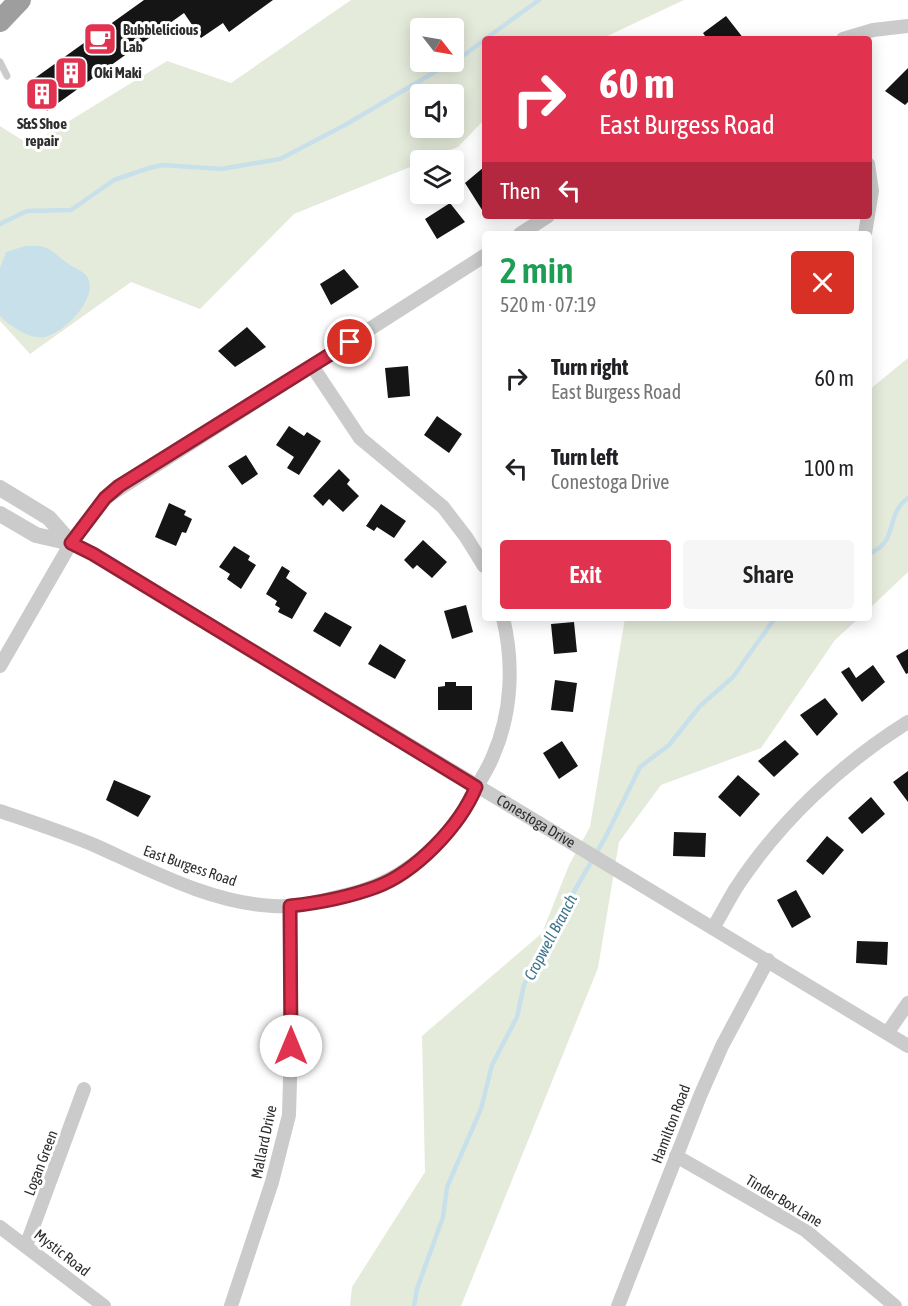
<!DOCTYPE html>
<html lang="en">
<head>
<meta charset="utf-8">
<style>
	body { margin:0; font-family:"Asap Condensed",sans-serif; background:#f6f6f6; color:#202124; height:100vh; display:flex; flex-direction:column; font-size:22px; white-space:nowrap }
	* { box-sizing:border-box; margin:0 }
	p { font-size:20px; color:#757577 }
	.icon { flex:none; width:33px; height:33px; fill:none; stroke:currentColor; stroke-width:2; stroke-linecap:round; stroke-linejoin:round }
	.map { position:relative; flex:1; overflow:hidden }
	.side { position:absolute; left:482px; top:231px; width:390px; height:390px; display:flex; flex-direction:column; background:#fff; border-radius:6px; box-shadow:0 3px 15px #0003 }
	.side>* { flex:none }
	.banner { position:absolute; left:482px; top:36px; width:390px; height:183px; border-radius:6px; box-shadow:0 3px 15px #0003; background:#e1334f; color:#fff; overflow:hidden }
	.needle { width:39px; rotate:121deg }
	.tools { position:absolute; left:410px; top:18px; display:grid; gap:12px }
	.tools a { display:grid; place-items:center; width:54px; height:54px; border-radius:6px; background:#fff; box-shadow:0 3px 15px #0003; font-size:30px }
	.pin { position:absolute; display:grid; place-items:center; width:51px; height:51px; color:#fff; margin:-26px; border:3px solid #fff; border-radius:50%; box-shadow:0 2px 6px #0007 }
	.me { position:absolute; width:66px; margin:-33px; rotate:0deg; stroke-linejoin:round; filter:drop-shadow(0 0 4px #0008) }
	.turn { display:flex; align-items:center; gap:21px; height:126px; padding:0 18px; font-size:27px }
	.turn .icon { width:78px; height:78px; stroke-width:2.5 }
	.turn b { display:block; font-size:42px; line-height:51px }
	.then { display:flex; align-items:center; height:57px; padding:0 18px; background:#0003; gap:12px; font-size:22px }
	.round { display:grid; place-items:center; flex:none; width:63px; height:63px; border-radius:6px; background:#f6f6f6 }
	.head { display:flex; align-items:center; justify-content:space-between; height:102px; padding:0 18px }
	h1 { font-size:36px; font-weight:600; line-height:45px; color:#1e9e55 }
	.primary-button { display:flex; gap:12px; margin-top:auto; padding:12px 18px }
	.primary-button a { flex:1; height:69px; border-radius:6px; background:#e1334f; color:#fff; font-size:24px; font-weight:600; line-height:69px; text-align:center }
	.primary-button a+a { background:#f6f6f6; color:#202124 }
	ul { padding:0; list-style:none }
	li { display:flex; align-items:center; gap:18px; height:90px; padding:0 18px }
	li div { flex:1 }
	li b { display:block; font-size:22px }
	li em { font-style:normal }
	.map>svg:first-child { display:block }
</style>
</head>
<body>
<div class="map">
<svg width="908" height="1306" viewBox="0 0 908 1306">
	<rect width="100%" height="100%" fill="#fff"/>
	<path fill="#e5ebdb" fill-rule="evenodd" d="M351 0H684L601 39H484V120L458 147 420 160V163L294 214 200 309 131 282 30 354 0 321V126L30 145 167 61 231 83ZM420 28H453V62H420ZM420 94H453V128H420Z
		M908 358V572L869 609V390Z
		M625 618H859L835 640 761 748 661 785 619 842 598 968 461 1306H350L352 1287 425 1172 422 1036 542 933 569 865 590 827Z"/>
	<path fill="#c8e0ea" d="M25 246C50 245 48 249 66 262 73 268 83 270 88 278 98 299 64 333 45 337 30 340 10 326 0 316V268L6 252Z"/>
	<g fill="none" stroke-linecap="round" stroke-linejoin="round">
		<path stroke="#c8e0ea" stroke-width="4.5" d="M485 39 539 0
			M0 224 27 211 71 210 114 180 149 168 163 165 221 169 280 159 345 125 467 53 484 40
			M868 554C900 542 884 515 908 498
			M414 1306 417 1289 443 1217 447 1187 481 1109 492 1065 517 1017 524 985 553 928 605 838 640 767 669 745 700 706 733 677 775 618"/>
	</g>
	<path fill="#151515" d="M144 0H273L229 32 223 23 201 38 184 13 47 111 28 83Z
		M726 16 744 39H707L703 33Z
		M908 68V102L905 105 885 91Z
		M484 167V213L465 183Z
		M450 203 465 222 437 239 425 219Z
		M344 269 359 287 331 305 320 284Z
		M247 327 266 347 235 367 218 351Z
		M408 366 410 396 388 398 385 368Z
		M437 416 462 434 449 453 424 435Z
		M289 426 304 436 307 432 321 441 299 475 287 468 294 457 276 445Z
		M246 455 258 474 242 485 228 466Z
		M339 469 350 480 347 484 359 496 343 512 329 499 323 506 313 496Z
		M169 503 186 511 184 515 192 519 186 533 182 532 176 546 155 537Z
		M381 504 406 521 394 538 377 527 374 531 366 526Z
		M423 540 447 562 432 578 417 565 413 569 404 560Z
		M234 546 250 556 248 560 256 565 241 589 227 579 230 574 219 567Z
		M282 566 290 571 286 578 307 593 292 619 278 612 280 608 275 605 277 601 266 594Z
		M466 605 473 632 452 639 444 611Z
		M325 612 352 627 340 647 313 631Z
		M574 622 577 652 554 654 551 624Z
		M380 644 406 660 395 679 368 664Z
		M908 649V673L906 674 896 656Z
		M873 665 885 682 862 702 841 672 849 667 856 678Z
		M555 680 577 683 573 712 551 710Z
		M445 682H456V686H472V710H438V687L445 686Z
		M825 698 838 714 817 736 800 715Z
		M785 740 799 754 774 777 758 761Z
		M562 741 578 766 559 779 543 753Z
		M908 771V802L893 782Z
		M738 775 760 794 740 817 718 797Z
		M114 780 151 796 138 817 106 800Z
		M871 797 885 814 862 834 848 818Z
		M674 832 706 833 705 857 673 856Z
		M827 836 844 850 823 875 806 861Z
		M796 890 811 917 792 928 777 900Z
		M857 941 888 942 887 965 856 963Z"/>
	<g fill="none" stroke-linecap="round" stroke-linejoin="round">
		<path stroke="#cbcbcb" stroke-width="7" d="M0 62 7 76"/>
		<g stroke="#cbcbcb" stroke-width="14">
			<path d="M843 39 873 30 908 26"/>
			<path d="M520 234 548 216"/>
			<path d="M865 234 872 191 868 164"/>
			<path d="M312 366 360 438 443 507 466 537 484 566"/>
			<path id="s1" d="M71 543 93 554 908 1046"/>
			<path d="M0 666 71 543 105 498 484 256"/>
			<path d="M0 811C32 822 63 832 94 845 150 870 211 903 273 906 301 908 327 899 353 893 408 879 451 838 476 788 482 777 489 767 493 756 512 713 514 663 503 618"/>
			<path d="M713 928C721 915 728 901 736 888 779 822 841 764 908 722"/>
			<path d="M888 1032 908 1003"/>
			<path d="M676 1156 805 1230 895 1306"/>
			<path d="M0 1227 104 1306"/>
			<path d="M26 1246 84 1089"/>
			<path d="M231 1306 272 1182 289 1115 291 1046 290 906"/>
			<path d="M618 1306 700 1096 722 1046 768 960"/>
		</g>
		<path stroke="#cbcbcb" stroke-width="16" d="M0 488 49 518 71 543
			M0 514 36 535 71 543"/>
		<path stroke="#9e9e9e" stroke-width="22" d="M0 21 20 0"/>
	</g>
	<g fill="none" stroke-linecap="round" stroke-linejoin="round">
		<defs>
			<path id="route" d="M291 1046 290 906C318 903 349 897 376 887 416 872 460 826 476 787L93 554 71 543 105 498 119 486 350 342"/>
		</defs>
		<use href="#route" stroke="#922133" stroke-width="15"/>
		<use href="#route" stroke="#e1334f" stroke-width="10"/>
	</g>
	<defs>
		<symbol id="cafe-square" viewBox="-11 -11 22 22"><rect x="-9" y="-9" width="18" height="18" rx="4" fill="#e1334f" stroke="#fff"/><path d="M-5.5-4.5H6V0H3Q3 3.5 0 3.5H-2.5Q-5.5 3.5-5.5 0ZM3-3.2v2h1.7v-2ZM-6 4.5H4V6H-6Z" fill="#fff"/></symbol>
		<symbol id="building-square" viewBox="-11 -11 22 22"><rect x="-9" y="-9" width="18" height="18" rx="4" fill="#e1334f" stroke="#fff"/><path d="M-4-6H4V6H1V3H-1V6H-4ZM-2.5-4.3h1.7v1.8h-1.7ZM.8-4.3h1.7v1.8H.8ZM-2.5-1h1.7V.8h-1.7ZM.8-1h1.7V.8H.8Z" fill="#fff"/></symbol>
	</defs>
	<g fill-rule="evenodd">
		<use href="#cafe-square" x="81" y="20" width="38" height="38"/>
		<use href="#building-square" x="52" y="54" width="38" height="38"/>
		<use href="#building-square" x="23" y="75" width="38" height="38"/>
	</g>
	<g text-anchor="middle" stroke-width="6" stroke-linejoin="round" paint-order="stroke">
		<g font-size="15" font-weight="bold" fill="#2e2e2e" stroke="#fff" text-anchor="start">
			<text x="123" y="35">Bubblelicious<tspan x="123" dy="17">Lab</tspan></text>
			<text x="94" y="78">Oki Maki</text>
			<text x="42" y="129" text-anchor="middle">S&amp;S Shoe<tspan x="42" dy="17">repair</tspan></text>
		</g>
		<g font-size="15" fill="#2e2e2e" stroke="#fff">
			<text dy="5" stroke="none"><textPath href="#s1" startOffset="542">Conestoga Drive</textPath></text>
			<text transform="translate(190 866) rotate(19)" y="5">East Burgess Road</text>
			<text transform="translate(671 1124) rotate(-69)" y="5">Hamilton Road</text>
			<text transform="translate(264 1142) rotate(-78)" y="5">Mallard Drive</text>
			<text transform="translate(41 1163) rotate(-69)" y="5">Logan Green</text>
			<text transform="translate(784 1201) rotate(31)" y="5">Tinder Box Lane</text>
			<text transform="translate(62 1253) rotate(38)" y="5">Mystic Road</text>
		</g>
		<g font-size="16" font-style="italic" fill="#3e758d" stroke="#fff">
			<text transform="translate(550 937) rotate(-62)" y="6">Cropwell Branch</text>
		</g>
	</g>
</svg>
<div class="tools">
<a><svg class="needle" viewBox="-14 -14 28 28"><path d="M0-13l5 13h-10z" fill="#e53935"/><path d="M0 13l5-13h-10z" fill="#757577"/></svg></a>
<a><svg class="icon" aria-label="sound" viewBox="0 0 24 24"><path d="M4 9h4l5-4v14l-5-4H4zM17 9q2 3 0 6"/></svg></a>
<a><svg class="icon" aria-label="layers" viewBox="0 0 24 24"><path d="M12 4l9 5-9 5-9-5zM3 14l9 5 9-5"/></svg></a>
</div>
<div class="pin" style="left:350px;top:342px;background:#d93025"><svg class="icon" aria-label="arrive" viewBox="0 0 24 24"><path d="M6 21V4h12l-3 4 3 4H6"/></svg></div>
<svg class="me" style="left:291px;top:1046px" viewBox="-20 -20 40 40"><circle r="19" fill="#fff"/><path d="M0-13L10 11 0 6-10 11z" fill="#e1334f"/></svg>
<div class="banner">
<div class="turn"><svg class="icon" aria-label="right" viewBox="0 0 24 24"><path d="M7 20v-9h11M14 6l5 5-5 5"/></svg><div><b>60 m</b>East Burgess Road</div></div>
<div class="then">Then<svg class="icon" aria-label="left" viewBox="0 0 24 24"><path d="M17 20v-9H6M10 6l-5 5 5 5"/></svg></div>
</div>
<section class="side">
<div class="head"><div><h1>2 min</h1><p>520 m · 07:19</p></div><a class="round" style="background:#d93025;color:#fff"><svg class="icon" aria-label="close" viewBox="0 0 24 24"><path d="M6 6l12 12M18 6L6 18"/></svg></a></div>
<ul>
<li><svg class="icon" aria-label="right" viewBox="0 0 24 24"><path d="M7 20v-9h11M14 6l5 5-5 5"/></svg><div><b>Turn right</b><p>East Burgess Road</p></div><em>60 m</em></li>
<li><svg class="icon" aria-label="left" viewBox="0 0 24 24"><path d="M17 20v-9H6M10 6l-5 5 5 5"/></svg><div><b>Turn left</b><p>Conestoga Drive</p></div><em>100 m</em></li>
</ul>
<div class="primary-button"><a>Exit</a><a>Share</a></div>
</section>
</div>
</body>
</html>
